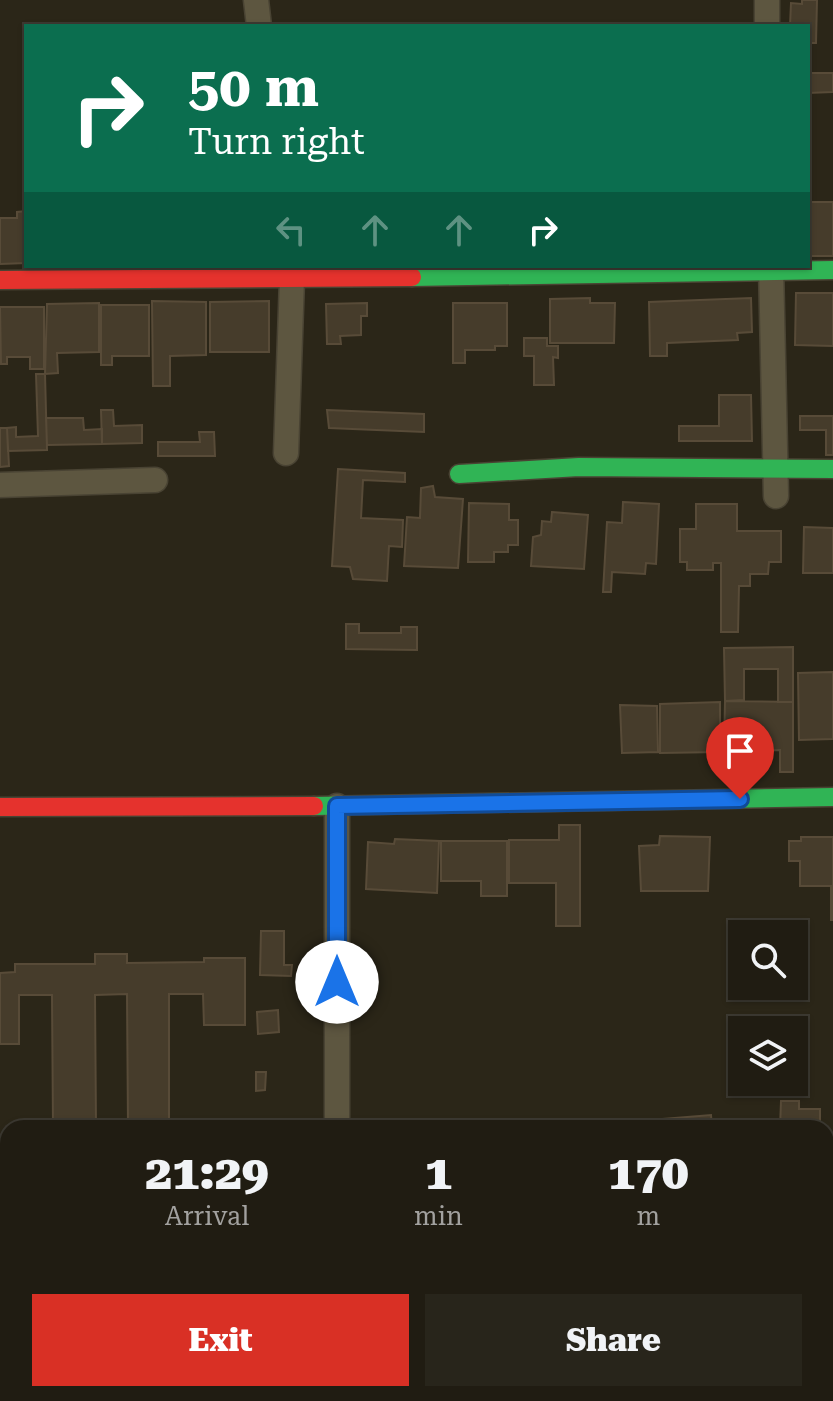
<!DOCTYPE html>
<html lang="en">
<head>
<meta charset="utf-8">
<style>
	body { margin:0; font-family:"Roboto Serif",serif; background:#28251b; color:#f1f3f6; height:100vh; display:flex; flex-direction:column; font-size:30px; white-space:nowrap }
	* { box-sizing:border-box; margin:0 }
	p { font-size:26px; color:#a2a19f }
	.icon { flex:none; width:44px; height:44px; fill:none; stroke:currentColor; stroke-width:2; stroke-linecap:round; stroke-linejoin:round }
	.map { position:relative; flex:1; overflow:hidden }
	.panel { position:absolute; left:0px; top:1120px; width:834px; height:282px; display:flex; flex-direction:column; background:#201c12; border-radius:24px 24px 0 0; box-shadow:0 2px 6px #0004,0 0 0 2px #3d3a32 }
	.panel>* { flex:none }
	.top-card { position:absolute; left:24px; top:24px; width:786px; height:244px; border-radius:0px; box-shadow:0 2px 6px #0004,0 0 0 2px #3d3a32; background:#0b6e4f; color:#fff; overflow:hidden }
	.fabs { position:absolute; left:728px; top:920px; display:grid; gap:16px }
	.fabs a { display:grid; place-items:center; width:80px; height:80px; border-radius:0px; background:#201c12; box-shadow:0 2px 6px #0004,0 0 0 2px #3d3a32; font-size:40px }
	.pin { position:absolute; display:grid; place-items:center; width:68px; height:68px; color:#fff; margin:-82px -34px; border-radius:50% 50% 50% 0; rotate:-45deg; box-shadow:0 0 8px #0007 }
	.pin .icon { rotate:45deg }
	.me { position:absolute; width:88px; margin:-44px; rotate:0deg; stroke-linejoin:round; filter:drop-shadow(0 0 6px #0008) }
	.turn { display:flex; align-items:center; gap:28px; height:168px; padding:0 32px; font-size:36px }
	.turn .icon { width:104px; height:104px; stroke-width:2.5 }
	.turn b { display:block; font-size:56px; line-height:68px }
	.lanes { display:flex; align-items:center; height:76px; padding:0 32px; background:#0003; justify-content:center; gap:40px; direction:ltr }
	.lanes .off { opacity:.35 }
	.eta { display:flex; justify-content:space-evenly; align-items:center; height:136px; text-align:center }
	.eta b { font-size:48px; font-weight:800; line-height:56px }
	.action { display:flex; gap:16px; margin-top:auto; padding:16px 32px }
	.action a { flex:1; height:92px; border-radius:0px; background:#d93025; color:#fff; font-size:32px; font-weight:800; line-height:92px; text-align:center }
	.action a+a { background:#28251b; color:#f1f3f6 }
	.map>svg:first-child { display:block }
</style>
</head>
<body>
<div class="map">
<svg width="833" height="1401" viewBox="0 0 833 1401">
	<rect width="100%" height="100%" fill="#2b2618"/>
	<path fill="#463c2b" stroke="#584b38" stroke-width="2" d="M802 0H817L816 43H808V26H790L791 3 802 4Z
		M808 68H811V73H833V92L808 93Z
		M808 202H833V256H808Z
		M26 211V263L0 264V218H17V212Z
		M796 293H833V346L795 345Z
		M590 298V303H615L614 343H550V299Z
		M751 298 752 332 737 333 738 340 667 343V356H650L649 302Z
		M152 301 206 302V355L170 356V386H153Z
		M269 301V352H210V302Z
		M99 303V352L57 353 58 373 45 374 47 304Z
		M367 303V316H361V335L340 336 341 344H327L326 304Z
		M453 303H507V346H495V350H465V363H453Z
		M101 305H149V356H112V365H101Z
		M0 307H44V369H30V357H7V364H1Z
		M524 338H547V346H558V358L553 357 554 385H534V356H524Z
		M36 374H45L47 450 8 451 7 428 16 427V437L38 436Z
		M719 395H751L752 441H679V426H719Z
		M101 410H113L114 426 142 425V443L102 444Z
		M327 410 424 414V432L329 428Z
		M800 416H833V455H826V430H800Z
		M46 418H83L84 430 102 429V444L47 445Z
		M0 428H7L9 466 0 467Z
		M199 432H214L215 456H158V442H200Z
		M338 469 405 473V482L363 480 361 518 403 520 402 547 389 546 387 581 353 579 350 567 332 566Z
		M433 486 435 497 463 499 458 568 404 566 407 517 420 518 421 488Z
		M623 502 659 504 656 564 646 563 645 574 612 572 611 592H603L607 522 622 523Z
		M469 503 509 504V520H518V545H508V552H494V562H468Z
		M696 504H737V531H781V562H769L768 574H750V586H739L738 632H721V563H713V570H687V562H680V529H696Z
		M552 512 588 515 584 569 531 566 533 537 541 535 542 521 551 522Z
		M804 527 833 528V573H803Z
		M346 624H359V633H401V627H417V650L346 649Z
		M793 647V702H778V669H744V700L725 701 724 648Z
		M833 672V739L799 740 798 673Z
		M725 701 793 702V772H780V750L724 751Z
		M720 702V752L660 753V704Z
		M620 705 657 706 658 752 622 753Z
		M559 825H580V926H556V883H509V840H559Z
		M660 836 710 837 708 891H641L639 846 659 845Z
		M801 837H833V920H831V886H800V861H789V841H801Z
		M395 839 439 841 437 893 366 889 368 842 394 844Z
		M441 841H507V896H481V881H441Z
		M261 931H284V965H292L291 976 260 975Z
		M95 954H127V963L204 962V958H245V1025H204L203 994H169V1125H128L127 994 95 995 96 1127H53L52 995H19V1044H0V973L15 972V964H95Z
		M278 1010 279 1032 258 1034 257 1012Z
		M256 1072H266L265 1090 256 1091Z
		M781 1101H799V1109H820V1128H780Z
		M711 1115 712 1128H663V1119Z
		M477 1119 478 1128H434V1124Z
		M826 1234H833V1303H826Z
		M0 1314H5L4 1342H0Z"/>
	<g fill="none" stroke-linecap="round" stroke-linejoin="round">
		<defs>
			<path id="street" d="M256 0 259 26
				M767 0V26
				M771 266 776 496
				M286 453 292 279 290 266
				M0 485 155 480
				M337 1128V806
				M826 1194H833
				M336 1401V1394"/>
			<path id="fast" d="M412 277 833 270
				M459 474 579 467 833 469
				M314 806 833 797"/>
			<path id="jam" d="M0 280 412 277
				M0 807 314 806"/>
		</defs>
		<use href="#street" stroke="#494333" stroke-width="27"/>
		<use href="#fast" stroke="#494333" stroke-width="21"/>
		<use href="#jam" stroke="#494333" stroke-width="21"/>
		<use href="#street" stroke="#5d5640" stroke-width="24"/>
		<use href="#fast" stroke="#30b455" stroke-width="18"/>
		<use href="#jam" stroke="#e5322d" stroke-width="18"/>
	</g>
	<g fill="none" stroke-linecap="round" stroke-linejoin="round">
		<defs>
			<path id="route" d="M337 982V806L740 799"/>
		</defs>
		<use href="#route" stroke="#114b97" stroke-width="20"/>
		<use href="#route" stroke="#1a73e8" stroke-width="14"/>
	</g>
</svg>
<div class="fabs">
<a><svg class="icon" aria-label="search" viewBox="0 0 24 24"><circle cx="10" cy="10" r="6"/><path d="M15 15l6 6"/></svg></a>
<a><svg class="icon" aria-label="layers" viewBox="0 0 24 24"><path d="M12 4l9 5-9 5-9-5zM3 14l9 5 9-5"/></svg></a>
</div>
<div class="pin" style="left:740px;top:799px;background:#d93025"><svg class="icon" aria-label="arrive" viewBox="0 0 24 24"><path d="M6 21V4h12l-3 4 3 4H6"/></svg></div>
<svg class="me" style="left:337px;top:982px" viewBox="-20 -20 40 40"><circle r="19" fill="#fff"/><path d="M0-13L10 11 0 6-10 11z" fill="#1a73e8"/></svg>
<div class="top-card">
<div class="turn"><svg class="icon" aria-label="right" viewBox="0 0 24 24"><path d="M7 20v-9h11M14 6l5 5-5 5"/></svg><div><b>50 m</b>Turn right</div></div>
<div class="lanes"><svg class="icon off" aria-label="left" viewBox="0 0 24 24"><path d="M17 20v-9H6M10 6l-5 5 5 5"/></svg><svg class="icon off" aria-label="ahead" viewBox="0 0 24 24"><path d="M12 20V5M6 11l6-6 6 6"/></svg><svg class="icon off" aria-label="ahead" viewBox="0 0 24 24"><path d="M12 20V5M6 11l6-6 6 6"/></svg><svg class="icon" aria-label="right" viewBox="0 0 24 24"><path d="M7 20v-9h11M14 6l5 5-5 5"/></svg></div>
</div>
<section class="panel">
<div class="eta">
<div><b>21:29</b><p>Arrival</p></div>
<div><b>1</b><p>min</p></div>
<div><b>170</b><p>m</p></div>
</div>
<div class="action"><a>Exit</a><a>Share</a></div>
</section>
</div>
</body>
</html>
